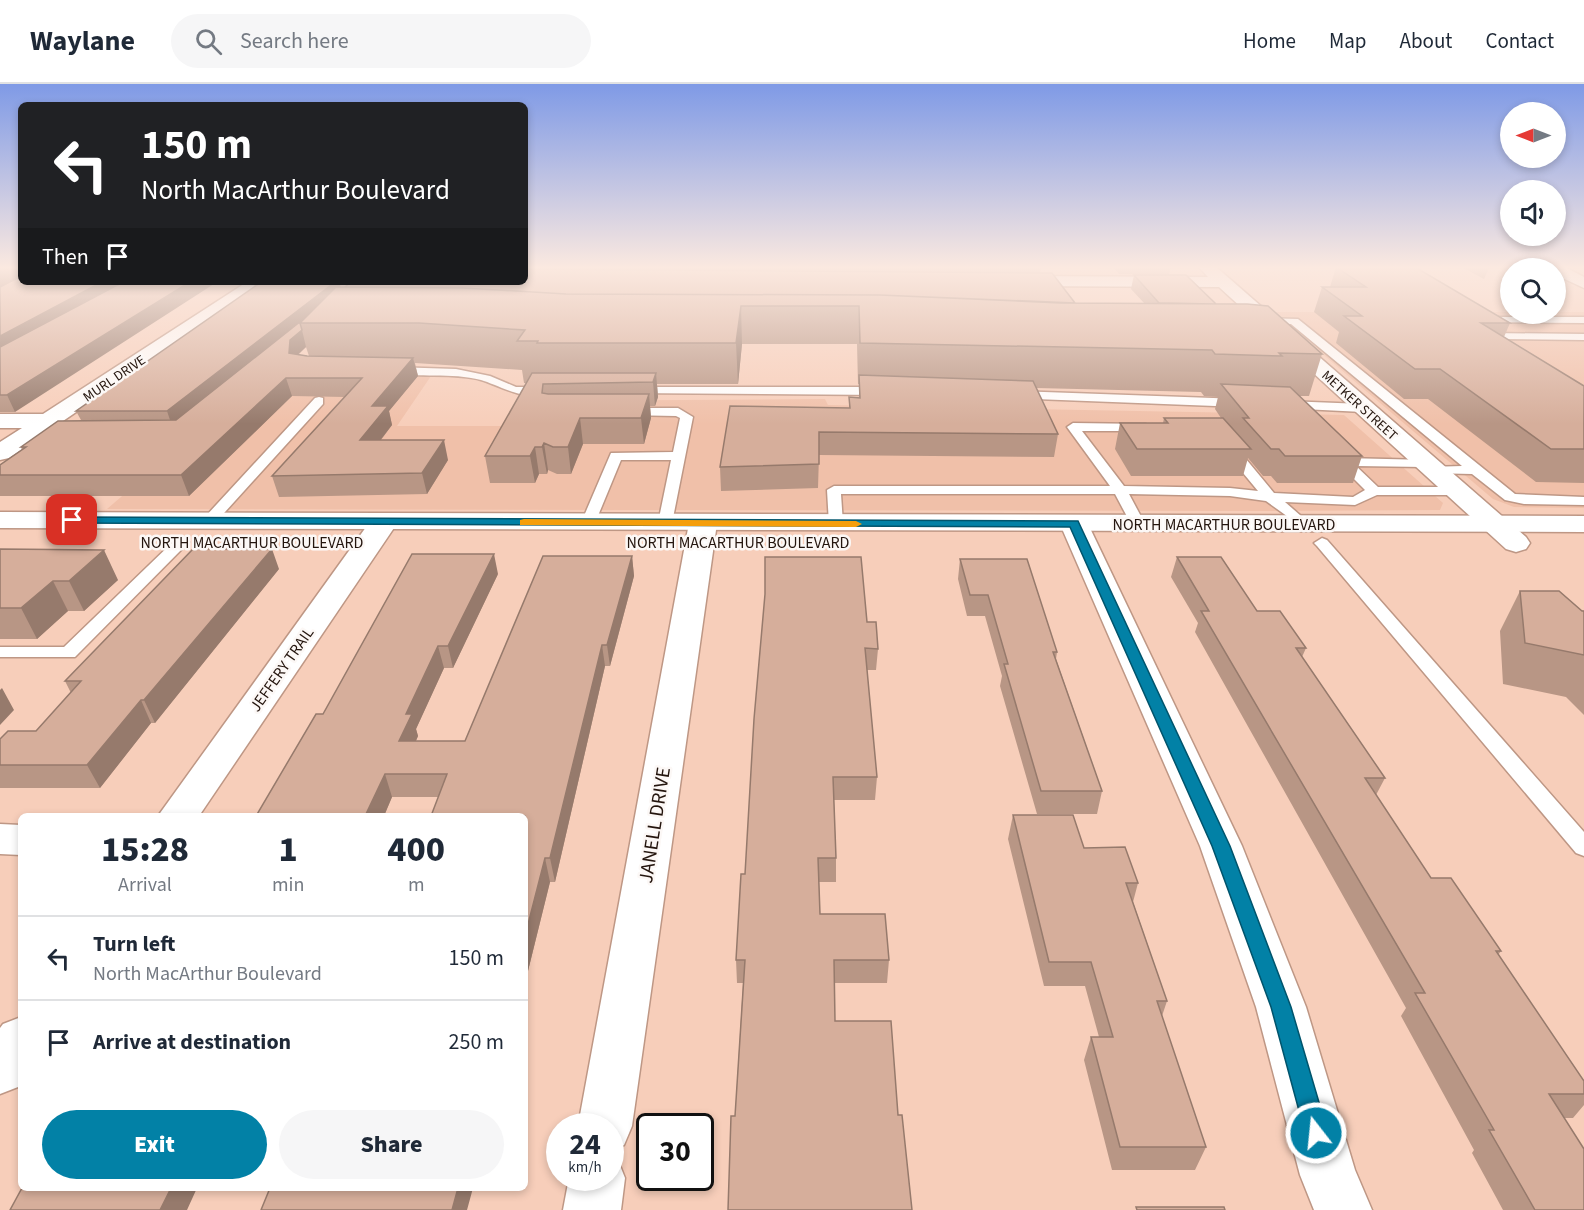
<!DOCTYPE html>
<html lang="en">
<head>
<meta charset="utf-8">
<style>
	body { margin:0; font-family:"Source Sans 3",sans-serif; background:#f6f6f7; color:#1f2937; height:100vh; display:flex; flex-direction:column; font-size:22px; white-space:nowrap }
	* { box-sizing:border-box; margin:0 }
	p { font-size:20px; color:#747a83 }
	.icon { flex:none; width:33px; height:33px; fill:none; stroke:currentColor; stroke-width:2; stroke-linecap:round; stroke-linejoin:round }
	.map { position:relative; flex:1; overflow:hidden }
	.drawer { position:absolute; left:18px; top:729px; width:510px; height:378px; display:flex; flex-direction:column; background:#fff; border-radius:9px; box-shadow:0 3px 9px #0003 }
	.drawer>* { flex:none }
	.guide { position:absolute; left:18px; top:18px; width:510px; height:183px; border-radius:9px; box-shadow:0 3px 9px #0003; background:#202124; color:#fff; overflow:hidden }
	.needle { width:39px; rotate:270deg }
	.controls { position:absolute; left:1500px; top:18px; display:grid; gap:12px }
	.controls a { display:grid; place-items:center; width:66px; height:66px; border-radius:50%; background:#fff; box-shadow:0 3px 9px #0003; font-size:30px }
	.speed { position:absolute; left:546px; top:1029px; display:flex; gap:12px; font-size:30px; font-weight:700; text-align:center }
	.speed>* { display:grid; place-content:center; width:78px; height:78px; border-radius:50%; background:#fff; box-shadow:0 3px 9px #0003; line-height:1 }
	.speed small { font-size:15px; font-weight:400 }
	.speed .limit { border:3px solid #111; border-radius:9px; background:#fff; color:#111 }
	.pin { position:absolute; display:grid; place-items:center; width:51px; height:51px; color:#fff; margin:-26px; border-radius:12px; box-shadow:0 3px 9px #0006 }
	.me { position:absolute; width:66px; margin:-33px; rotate:344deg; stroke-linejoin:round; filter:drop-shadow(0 0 4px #0008) }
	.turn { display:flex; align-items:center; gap:21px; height:126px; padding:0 24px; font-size:27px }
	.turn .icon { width:78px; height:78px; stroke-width:2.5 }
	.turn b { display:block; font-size:42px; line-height:51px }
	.then { display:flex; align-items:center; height:57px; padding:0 24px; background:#0003; gap:12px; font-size:22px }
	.eta { display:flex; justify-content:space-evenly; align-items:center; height:102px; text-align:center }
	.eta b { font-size:36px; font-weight:800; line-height:42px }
	.action { display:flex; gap:12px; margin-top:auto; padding:12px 24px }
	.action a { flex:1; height:69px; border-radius:36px; background:#0281a6; color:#fff; font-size:24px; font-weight:800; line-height:69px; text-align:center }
	.action a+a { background:#f6f6f7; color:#1f2937 }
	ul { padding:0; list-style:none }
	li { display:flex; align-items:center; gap:18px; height:84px; padding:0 24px; border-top:2px solid #e0e1e3 }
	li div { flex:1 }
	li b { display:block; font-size:22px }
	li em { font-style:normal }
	header { display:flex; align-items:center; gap:36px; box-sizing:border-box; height:84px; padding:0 30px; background:#fff; border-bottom:2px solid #e0e1e3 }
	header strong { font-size:28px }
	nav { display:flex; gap:33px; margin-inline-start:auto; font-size:21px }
	.search { width:420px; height:54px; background:#f6f6f7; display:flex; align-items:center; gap:15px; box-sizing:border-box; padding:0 21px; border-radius:33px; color:#747a83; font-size:22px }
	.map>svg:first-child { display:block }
</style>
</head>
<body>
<header>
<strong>Waylane</strong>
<div class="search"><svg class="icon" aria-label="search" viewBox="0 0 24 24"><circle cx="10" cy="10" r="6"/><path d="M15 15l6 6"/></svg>Search here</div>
<nav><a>Home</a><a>Map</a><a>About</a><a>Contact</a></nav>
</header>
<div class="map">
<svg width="1584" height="1126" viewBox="0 0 1584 1126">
	<rect width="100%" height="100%" fill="#f7ceba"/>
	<path fill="#f0c0a9" d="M1273 228H1584V424L1514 423 1493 415Z
		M264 290 431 292 397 342H504L519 317 825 315 828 321 1344 331 1443 419 1440 426 1252 427 107 425Z"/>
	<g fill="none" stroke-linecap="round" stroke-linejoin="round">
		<defs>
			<path id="lane" d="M1481 233H1584V239L1477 238 1476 236Z
				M1260 234 1298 235 1515 410 1584 413V421L1524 420 1505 416 1472 390 1428 389V383L1462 382 1291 240 1264 239 1259 236Z
				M1489 249 1584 250V256L1499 255V259L1495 260 1484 252Z
				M393 283 456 285 490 292 516 303H545L551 307C533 322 499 301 481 296 451 288 419 295 389 288L387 286Z
				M632 303H884L890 307 884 311 628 309V305Z
				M1016 307 1241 315 1247 319 1241 323 1012 314V308Z
				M319 313 323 314V320L215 439H205L203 436 205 433 315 314Z
				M1286 317 1363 320 1369 324 1363 328 1282 324 1280 321Z
				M628 324H678L693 333 672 439 665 443 658 439 671 376H621L595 439 588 443 583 442 581 439 611 369 673 368 680 334 676 332 624 331V325Z
				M1073 339 1146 340 1148 343 1142 347H1082L1124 402 1230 404 1258 407 1224 366 1231 362 1236 363 1274 409 1353 413 1365 406 1337 378 1344 374 1429 376V382L1424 383 1356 382 1378 403H1456L1463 407 1456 411H1377L1355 421 1285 418 1309 439 1302 443 1266 417 1230 412 1129 410 1145 440 1138 444 1131 440 1115 410H841L843 440 836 444 829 440 827 406 834 402H1110L1067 343Z
				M181 453 186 455 189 458 186 461 75 573H0V563H64L176 455Z
				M1322 454 1327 456 1584 748V772L1576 769 1317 462 1314 459Z"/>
			<path id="street" d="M1198 182H1215L1526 453 1530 459 1526 465 1516 468 1506 465 1219 203 1014 202 1006 197 1014 192 1208 193Z
				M247 198H266L9 374 0 376V358L22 344H0V330H43Z
				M384 430 394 432 398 438 199 732H158L374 432Z
				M703 431 713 433 717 439 632 1042 624 1061 610 1066V1042H578L689 439 693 433Z
				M1074 432 1084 434 1088 440 1242 762 1306 923 1355 1086 1372 1126H1314L1300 1091 1256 923 1200 762 1060 440 1064 434Z
				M0 740 21 741V771L0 770Z
				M21 933V999L18 1003 0 1010V944L3 940Z
				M610 1071 617 1074 625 1094 621 1126H563L569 1094H610Z"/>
			<path id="secondary" d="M1550 182H1563L1584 193V204L1556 191V184H1548Z
				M0 428 1584 432V448L0 444Z"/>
		</defs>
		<use href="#lane" stroke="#be9785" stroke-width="3"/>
		<use href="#street" stroke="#be9785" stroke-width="3"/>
		<use href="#secondary" stroke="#be9785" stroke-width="3"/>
		<use href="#lane" fill="#fff" fill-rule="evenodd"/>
		<use href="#street" fill="#fff" fill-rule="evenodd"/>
		<use href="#secondary" fill="#fff" fill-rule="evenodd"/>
	</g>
	<path fill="#b89685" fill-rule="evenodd" d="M0 182H21L15 328H0Z
		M525 182H1041L1040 189 1075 219H1144L1131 205 1134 191 1216 220 1322 270 1309 312H1300L1362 372 1353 399H1277L1271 392H1263L1248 374 1243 392H1131L1115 365 1120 339H1163L1164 334H1221L1215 325 1218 313 1204 312 1201 308 1036 304 1058 350 1054 373 819 371 818 404 721 407 720 383 849 324V313H859V300H858L857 260H742L738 300H657L658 313 655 322H650L651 334 644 360H583L571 390H557L548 386 547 390H539L535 399H490L485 372 527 299H524L522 286 415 279 418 292 389 327 392 341 381 356 448 376 427 410 279 413 272 392 345 313 292 312 189 412H0V381L22 366 21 363 81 336 76 327 255 203 253 198H339L341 203 525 198ZM306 263 309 272 298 271Z
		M1112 182H1171L1169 191 1119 190Z
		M1460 182H1490L1484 195Z
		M1336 183 1510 239 1504 253 1584 302V399L1536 398 1428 315H1404L1336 259 1339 248 1314 228 1322 203H1330Z
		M0 465 118 496 84 527H68L37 555H0Z
		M632 472 634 492 610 582H605L555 798H550L526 895H525V732L438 713H392L384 732H256L323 630 498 490 453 584H444L416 645 418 652 416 657H465Z
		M1177 473 1257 527 1306 564 1302 573 1385 694 1376 711 1431 794 1501 867 1498 871 1584 997V1021L1573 1034H1564L1584 1126H1503L1472 1069 1474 1066 1401 932 1406 924 1195 548 1198 539 1171 493Z
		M960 475 1057 568 1056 575 1102 707 1097 730H1037L1000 602 1002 592 985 532H967L958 495Z
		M279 485 155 639H151L100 704H0V655L36 647 71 609 65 597Z
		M1520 507 1584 527V631L1566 613 1503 600 1500 547Z
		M867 538 878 565 876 586H867L877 693 875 716H834L836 774V798H819L820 830 889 876 887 899H834L735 1032 743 899H737L736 876 745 790Z
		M1013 731 1084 764 1138 799 1133 818 1167 917 1162 932 1206 1063 1195 1086H1112L1084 976 1091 953H1099L1085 902H1044L1008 755Z"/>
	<path fill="#967a6c" d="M11 182H16L21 194 0 204V187Z
		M102 198H132L0 271V252Z
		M190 198H217L15 328 7 311Z
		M324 198H339L342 209 300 239 173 345 167 327Z
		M741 222 742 260 738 300 736 259Z
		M302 246 306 263 295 273 289 269 290 256Z
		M413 274 418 292 389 327 392 341 365 376 360 356 372 322Z
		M656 289 658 313 655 322 653 298Z
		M286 294 292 312 189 412 181 391Z
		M649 310 651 334 644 360 641 334Z
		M580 334 583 360 571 390 568 363Z
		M444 356 448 376 427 410 422 389Z
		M544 359 548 386 547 390 542 363Z
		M535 363 539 390 535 399 530 372Z
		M272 465 279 485 155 639 144 616Z
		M104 466 118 496 84 527 69 497Z
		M494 470 498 490 453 584 448 562Z
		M632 472 634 492 610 582 607 561Z
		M53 497 68 527 37 555 21 524Z
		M602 561 605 582 555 798 550 774Z
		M438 562 444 584 416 645 418 652 406 679 399 657 406 630Z
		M2 604 14 626 0 641V606Z
		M141 616 151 639 100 704 87 681Z
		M385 690 392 713 384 732H365Z
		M545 774 550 798 526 895 525 891V852Z
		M171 1104H197L187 1126H160Z
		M458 1104H473L467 1126H452Z"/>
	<path fill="#d6ae9b" stroke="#967a6c" stroke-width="1.5" d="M0 182H11L0 187Z
		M1336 183H1415L1510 239H1481L1584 302V365H1551L1440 285H1415L1344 232H1362L1322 203H1366Z
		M525 185 1052 189 1075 219 880 211 566 210 463 204 345 203 351 198H525Z
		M1134 191H1186L1216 220 1159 219Z
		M21 192V198H102L0 252V203Z
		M123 198H190L7 311H0V263Z
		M255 198H335L167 327H76L257 201Z
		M336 203 463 204 566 210 880 211 1061 219 1247 220 1268 222 1322 270 1279 269 1282 272 1215 270 1212 266 860 259 859 222H741L736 259H537L538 257H517L525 246 419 239H300Z
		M301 237 300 239 302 246 290 256 289 269 307 272 413 274 372 322H388L360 356H444L422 389 272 392 362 294H286L181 391H0V381L26 363H21L58 337 176 336Z
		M532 289H656L653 298 543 300 542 309 548 310H649L641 334H580L568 363H553L544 359 542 363H535L530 372H485Z
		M859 291 1033 297 1058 350 819 348V380L720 383 730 322 850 324 849 313 860 314Z
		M1221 300 1290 303 1362 372H1285L1279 365H1271L1243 334H1249Z
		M1164 334H1223L1251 365H1137L1120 339H1168Z
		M0 465 104 466 69 497H53L21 524H0Z
		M193 465H272L144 616H141L87 681H0V655L8 647H36L81 597H65Z
		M412 470H494L448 562H438L406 630H412L399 657H465L543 472H632L607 561H602L550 774H545L525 852V732H431L447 690H385L365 732H256L316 630H323Z
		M765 473H861L867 538H876L878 565 865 564 877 693H833L836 774H818L820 830H885L889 876H834L835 937H891L898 1031H902L912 1126H728L731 1032H735L745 876H736L741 790H745L754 635 765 510Z
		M1177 473H1221L1257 527H1280L1306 564H1296L1385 694H1365L1431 794H1451L1501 867H1496L1584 997V1010H1549L1584 1065V1126H1535L1489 1046H1494L1415 909H1425L1201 527H1209Z
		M960 475H1027L1057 568H1053L1102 707H1041L1004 580H1008L988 511H970Z
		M1520 507H1559L1582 527H1584V571L1525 559Z
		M1013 731H1073L1084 764 1125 763 1138 799H1126L1167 917H1157L1206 1063H1120L1091 953H1113L1091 878H1049Z
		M22 1104H171L160 1126H10Z
		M270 1104H458L452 1126H261Z
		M1136 1123H1224L1225 1126H1137Z"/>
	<linearGradient id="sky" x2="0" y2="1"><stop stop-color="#7f9ae6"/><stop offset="0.54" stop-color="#fbe9e0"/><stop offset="1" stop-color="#fbe9e0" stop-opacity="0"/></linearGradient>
	<rect width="1584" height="340" fill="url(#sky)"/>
	<path fill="#0281a6" stroke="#01546c" stroke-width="1.5" d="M72 433 1078 437 1230 762 1291 923 1328 1049 1324 1057 1316 1060 1308 1057 1305 1049 1271 923 1212 762 1070 443 68 439V434Z"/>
	<path fill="#f59e0b" d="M524 435 856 437 862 440 856 443 520 441V436Z"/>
	<g text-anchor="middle" stroke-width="5" stroke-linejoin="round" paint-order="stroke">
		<g font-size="14" fill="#24150e" stroke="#fcf8f6">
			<text transform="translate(114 294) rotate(-34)" y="5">MURL DRIVE</text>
			<text transform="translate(1360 321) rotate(42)" y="5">METKER STREET</text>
		</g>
		<g font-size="16" fill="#24150e" stroke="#fcf8f6">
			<text x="1224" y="446">NORTH MACARTHUR BOULEVARD</text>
			<text x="252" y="464">NORTH MACARTHUR BOULEVARD</text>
			<text x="738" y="464">NORTH MACARTHUR BOULEVARD</text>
			<text transform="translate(281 585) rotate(-55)" y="6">JEFFERY TRAIL</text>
		</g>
		<g font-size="20" fill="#24150e" stroke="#fcf8f6">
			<text transform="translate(654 741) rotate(-81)" y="7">JANELL DRIVE</text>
		</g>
	</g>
</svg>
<div class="controls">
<a><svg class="needle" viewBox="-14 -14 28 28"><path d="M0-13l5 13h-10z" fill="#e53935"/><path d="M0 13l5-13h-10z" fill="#747a83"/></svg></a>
<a><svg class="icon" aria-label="sound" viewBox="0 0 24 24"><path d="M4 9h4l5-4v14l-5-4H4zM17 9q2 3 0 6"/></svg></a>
<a><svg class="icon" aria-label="search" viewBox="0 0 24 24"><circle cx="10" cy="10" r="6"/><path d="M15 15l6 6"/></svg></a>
</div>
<div class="speed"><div>24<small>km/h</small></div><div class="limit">30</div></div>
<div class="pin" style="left:72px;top:436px;background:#d93025"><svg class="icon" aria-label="arrive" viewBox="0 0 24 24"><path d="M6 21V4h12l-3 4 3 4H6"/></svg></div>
<svg class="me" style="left:1316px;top:1049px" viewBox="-20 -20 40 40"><circle r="17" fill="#0281a6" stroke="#fff" stroke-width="3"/><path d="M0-11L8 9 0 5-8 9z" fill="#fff"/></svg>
<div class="guide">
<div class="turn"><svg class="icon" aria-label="left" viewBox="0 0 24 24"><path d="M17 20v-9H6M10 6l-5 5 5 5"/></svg><div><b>150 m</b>North MacArthur Boulevard</div></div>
<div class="then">Then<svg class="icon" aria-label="arrive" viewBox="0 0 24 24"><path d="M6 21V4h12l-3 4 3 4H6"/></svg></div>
</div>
<section class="drawer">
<div class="eta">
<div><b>15:28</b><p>Arrival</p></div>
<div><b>1</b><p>min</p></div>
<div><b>400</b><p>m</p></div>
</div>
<ul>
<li><svg class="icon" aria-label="left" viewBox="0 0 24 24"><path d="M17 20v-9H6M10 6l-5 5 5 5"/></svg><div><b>Turn left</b><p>North MacArthur Boulevard</p></div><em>150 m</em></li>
<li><svg class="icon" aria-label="arrive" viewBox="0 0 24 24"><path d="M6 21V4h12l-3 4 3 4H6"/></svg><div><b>Arrive at destination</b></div><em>250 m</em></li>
</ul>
<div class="action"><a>Exit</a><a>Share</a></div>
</section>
</div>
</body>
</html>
